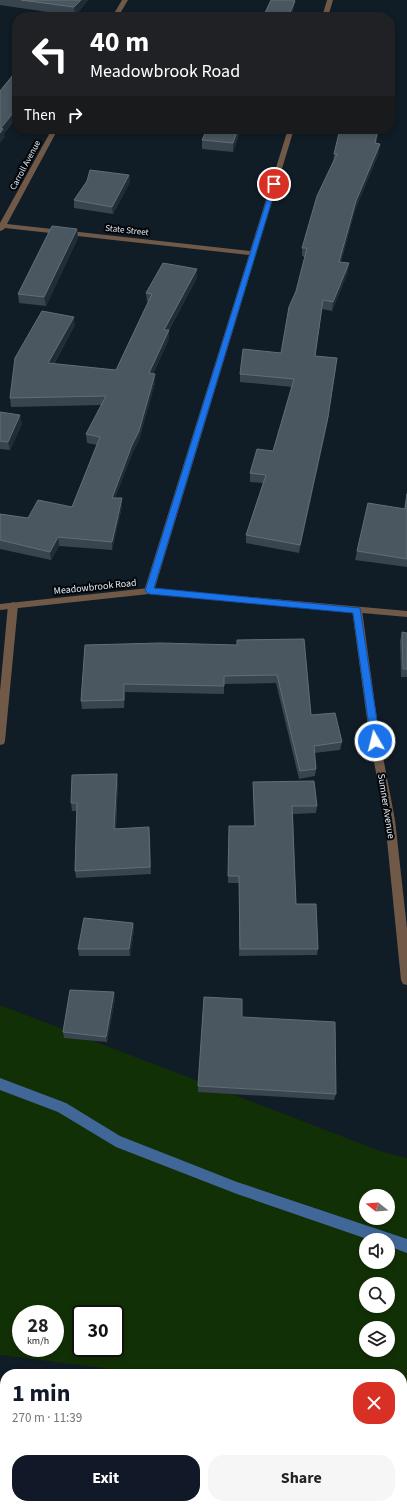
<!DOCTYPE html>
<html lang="en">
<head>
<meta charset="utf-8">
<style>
	body { margin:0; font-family:"Source Sans 3",sans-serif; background:#f6f6f6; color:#222; height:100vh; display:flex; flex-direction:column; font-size:15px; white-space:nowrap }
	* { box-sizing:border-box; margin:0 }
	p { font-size:13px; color:#767676 }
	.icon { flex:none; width:22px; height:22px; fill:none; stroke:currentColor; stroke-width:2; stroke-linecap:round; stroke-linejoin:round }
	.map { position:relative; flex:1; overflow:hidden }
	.panel { position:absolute; left:0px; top:1369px; width:407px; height:140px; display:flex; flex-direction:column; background:#fff; border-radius:16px 16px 0 0; box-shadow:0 2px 6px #0003 }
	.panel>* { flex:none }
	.banner { position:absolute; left:12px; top:12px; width:383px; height:122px; border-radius:16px; box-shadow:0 2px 6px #0003; background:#202124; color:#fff; overflow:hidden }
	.needle { width:26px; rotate:287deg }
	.controls { position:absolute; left:359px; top:1189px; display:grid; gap:8px }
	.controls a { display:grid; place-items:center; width:36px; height:36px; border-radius:50%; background:#fff; box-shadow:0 2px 6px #0003; font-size:20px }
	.speed { position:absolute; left:12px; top:1305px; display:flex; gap:8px; font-size:20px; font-weight:700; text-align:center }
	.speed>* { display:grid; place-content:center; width:52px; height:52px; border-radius:50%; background:#fff; box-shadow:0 2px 6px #0003; line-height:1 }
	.speed small { font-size:10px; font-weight:400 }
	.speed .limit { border:2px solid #111; border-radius:6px; background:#fff; color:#111 }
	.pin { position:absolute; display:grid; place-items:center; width:34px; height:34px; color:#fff; margin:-17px; border:2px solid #fff; border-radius:50%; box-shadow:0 1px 4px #0007 }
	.me { position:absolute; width:44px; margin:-22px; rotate:352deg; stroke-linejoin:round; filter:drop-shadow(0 0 3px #0008) }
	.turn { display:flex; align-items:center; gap:14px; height:84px; padding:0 12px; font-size:18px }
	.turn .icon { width:52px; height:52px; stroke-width:2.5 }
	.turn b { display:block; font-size:28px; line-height:34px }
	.then { display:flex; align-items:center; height:38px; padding:0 12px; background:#0003; gap:8px; font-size:15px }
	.round { display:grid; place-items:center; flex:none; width:42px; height:42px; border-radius:16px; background:#f6f6f6 }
	.head { display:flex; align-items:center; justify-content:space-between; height:68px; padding:0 12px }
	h1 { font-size:24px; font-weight:700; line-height:30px; color:#111827 }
	.action { display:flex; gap:8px; margin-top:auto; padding:8px 12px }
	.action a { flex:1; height:46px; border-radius:16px; background:#111827; color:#fff; font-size:16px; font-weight:700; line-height:46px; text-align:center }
	.action a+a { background:#f6f6f6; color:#222 }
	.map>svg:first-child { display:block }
</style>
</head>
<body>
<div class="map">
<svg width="407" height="1509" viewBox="0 0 407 1509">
	<rect width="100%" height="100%" fill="#101c26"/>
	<path fill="#123005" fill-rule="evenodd" d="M0 1005 383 1152 407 1158V1417L402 1416V1374H151L0 1355ZM366 1196H388V1218H366ZM366 1240H388V1262H366ZM366 1284H388V1306H366ZM21 1314H55V1348H21ZM81 1314H115V1348H81ZM366 1328H388V1350H366Z
		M0 1485 5 1486V1504H143L181 1509H0Z"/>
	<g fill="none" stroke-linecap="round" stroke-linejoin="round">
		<path fill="#416798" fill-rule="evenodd" d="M0 1078 66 1103 120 1136 237 1182 407 1239V1253L388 1246V1240H370L237 1194 116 1147 58 1112 0 1090Z"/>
		<path fill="#715948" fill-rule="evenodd" d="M122 0H128L118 17H112Z
			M327 0H333L328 17H322Z
			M52 129H58L7 224 250 251 288 129H294L154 591 149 594 144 591 249 255 5 228 3 230 0 231V223Z
			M13 602 18 605 5 741 4 744 0 745V691L8 605Z
			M357 607 362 610 380 741 395 820 407 928V985L403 984 401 980 385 820 370 741 352 610Z"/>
		<path fill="#715948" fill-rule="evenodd" d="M149 588 407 611V617L149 594 0 610V604Z"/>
		<path fill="#ecb185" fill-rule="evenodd" d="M0 1403 5 1404V1420L0 1419Z
			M402 1464 407 1465V1483L402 1482Z"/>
	</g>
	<path fill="#38454e" d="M0 0H88L75 16 0 5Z
		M241 129 233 152 202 149V140Z
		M379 129 376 144 379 153 355 210 341 262 348 272 332 311 322 309 315 356 337 358 327 425 299 553 246 543V535L263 483 250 482V473L273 451 292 387 240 382V374L281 353 305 257 302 256V248L333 163 334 154Z
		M129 175 130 182 113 214 74 208V200Z
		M77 229 78 238 46 306 19 303 18 294Z
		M197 269V278L169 330V339L153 374 155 383 139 440 132 454 115 498 122 507 112 550 59 546 51 560 0 549V514L28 518 72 507 97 445 87 443 86 434 102 405 11 407 10 398 75 325 54 364 116 370 148 302 147 301 146 293Z
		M0 412 22 424 10 450 0 449Z
		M407 491V567L355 560 357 551 404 509Z
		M402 632 407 633V677H401L400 641Z
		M304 639 311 715 342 742 340 750 314 753 316 769 315 776 299 779 276 683 224 684V694L125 692 124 708 82 709 81 701 85 645H237V640Z
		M118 782 116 829 150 835 151 874 76 878 75 871 77 811H72L71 803Z
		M253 782 317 806 316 813 293 814 296 904 318 949 317 955 239 956V883H228L229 826H254L253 790Z
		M133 923 134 930 130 956H79L78 949Z
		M115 999 107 1042 64 1038 63 1032Z
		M198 1086 336 1094 334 1100 198 1092Z"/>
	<path fill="#202d37" d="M81 0H88L75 16 74 7Z
		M295 1 294 9 291 17H288Z
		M17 108V118L4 134 5 137 0 143V133L1 128Z
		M238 129H241L233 152V143Z
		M378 129H379L374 152 375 143Z
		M380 144 379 153 355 210 338 271 339 262 356 201Z
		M129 175 130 182 113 214 112 207Z
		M77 229 78 238 46 306 44 297Z
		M349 263 348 272 332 311 333 302Z
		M197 269V278L164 338V330Z
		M74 317 75 325 49 372 48 363Z
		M169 330V339L149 382V373Z
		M337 358 327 425 299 553 300 545Z
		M155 374V383L139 440 132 454 112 506V498Z
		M20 415 22 424 10 450 8 442Z
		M122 498V507L112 550V542Z
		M58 537 59 546 51 560 50 552Z
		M124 684 125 692 124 708Z
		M117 774 118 782 115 836 114 829Z
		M133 923 134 930 130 956 129 949Z
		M114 992 115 999 107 1042 106 1037Z"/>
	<path fill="#4a5760" stroke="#626e77" d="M21 0H81L74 7Z
		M271 0H294L295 1 288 17H263Z
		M17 70V108L1 128 3 129 0 133V91Z
		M207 129H238L233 143 202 140Z
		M340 129H378L375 143 380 144 356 201 339 262 349 263 333 302 323 300 315 356 337 358 328 417 300 545 246 535 266 475 250 473 257 449 273 451 294 379 240 374 243 349 281 353 289 307 296 291 307 248H302L317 196 337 154H334Z
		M90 170 129 175 112 207 74 200 87 181Z
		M52 226 77 229 44 297 18 294Z
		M163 263 197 269 164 330H169L149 373 155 374 139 431 132 445 112 498H122L112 542 58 537 50 552 0 540V514L28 518 38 500 72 507 100 437 86 434 106 396 10 398 15 358 42 311 74 317 48 363 116 370 152 294 146 293Z
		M0 412 20 415 8 442 0 441Z
		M407 494V559L357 551 368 503 405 509Z
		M402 632 407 633V669H403Z
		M304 639 311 715 335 713 342 742 314 746 316 769 300 771 277 675 224 676V686L124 684V700L81 701 85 645 160 643 237 645V640Z
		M117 774 114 829 149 827 150 867 75 871 77 803H71L72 775Z
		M314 781 317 806H292L296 904H316L318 949H240L239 876H228L229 826H255L253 782Z
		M84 918 133 923 129 949H78Z
		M70 990 114 992 106 1037 63 1032Z
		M204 997 242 999V1017L335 1022 336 1094 198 1086Z"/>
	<path fill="#1a73e8" stroke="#114b97" d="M272 183 277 184 154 588 360 608 380 741 375 745 371 741 353 613 149 594 145 591Z"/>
	<g text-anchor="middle" stroke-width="4" stroke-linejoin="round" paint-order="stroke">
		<g font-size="9" fill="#e3ecf2" stroke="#03060a">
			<text transform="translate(25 165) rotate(-62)" y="3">Carroll Avenue</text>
			<text transform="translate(127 230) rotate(6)" y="3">State Street</text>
		</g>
		<g font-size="10" fill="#e3ecf2" stroke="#03060a">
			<text transform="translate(95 586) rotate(-6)" y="4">Meadowbrook Road</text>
			<text transform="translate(387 806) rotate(81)" y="4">Sumner Avenue</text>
		</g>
	</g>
</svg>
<div class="controls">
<a><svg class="needle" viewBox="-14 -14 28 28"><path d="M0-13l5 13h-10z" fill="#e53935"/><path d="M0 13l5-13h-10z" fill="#767676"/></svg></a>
<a><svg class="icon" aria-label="sound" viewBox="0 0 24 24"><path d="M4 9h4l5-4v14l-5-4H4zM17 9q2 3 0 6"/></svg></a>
<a><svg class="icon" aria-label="search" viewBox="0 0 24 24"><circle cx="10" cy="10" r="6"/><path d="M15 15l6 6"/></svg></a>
<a><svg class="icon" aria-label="layers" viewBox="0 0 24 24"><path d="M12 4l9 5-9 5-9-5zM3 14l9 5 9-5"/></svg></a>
</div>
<div class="speed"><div>28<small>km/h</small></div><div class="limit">30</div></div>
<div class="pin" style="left:274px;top:184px;background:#d93025"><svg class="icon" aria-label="arrive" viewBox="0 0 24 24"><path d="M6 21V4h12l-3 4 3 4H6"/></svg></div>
<svg class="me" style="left:375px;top:741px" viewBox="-20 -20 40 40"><circle r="17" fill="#1a73e8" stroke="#fff" stroke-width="3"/><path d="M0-11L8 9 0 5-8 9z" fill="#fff"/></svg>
<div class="banner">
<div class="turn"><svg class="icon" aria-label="left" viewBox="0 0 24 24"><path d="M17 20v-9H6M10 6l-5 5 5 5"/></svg><div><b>40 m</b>Meadowbrook Road</div></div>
<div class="then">Then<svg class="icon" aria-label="right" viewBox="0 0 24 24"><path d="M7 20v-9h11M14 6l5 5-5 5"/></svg></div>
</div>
<section class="panel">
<div class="head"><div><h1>1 min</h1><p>270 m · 11:39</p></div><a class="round" style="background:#d93025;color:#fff"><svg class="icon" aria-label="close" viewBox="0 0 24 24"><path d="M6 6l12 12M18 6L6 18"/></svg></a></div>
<div class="action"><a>Exit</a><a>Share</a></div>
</section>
</div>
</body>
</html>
